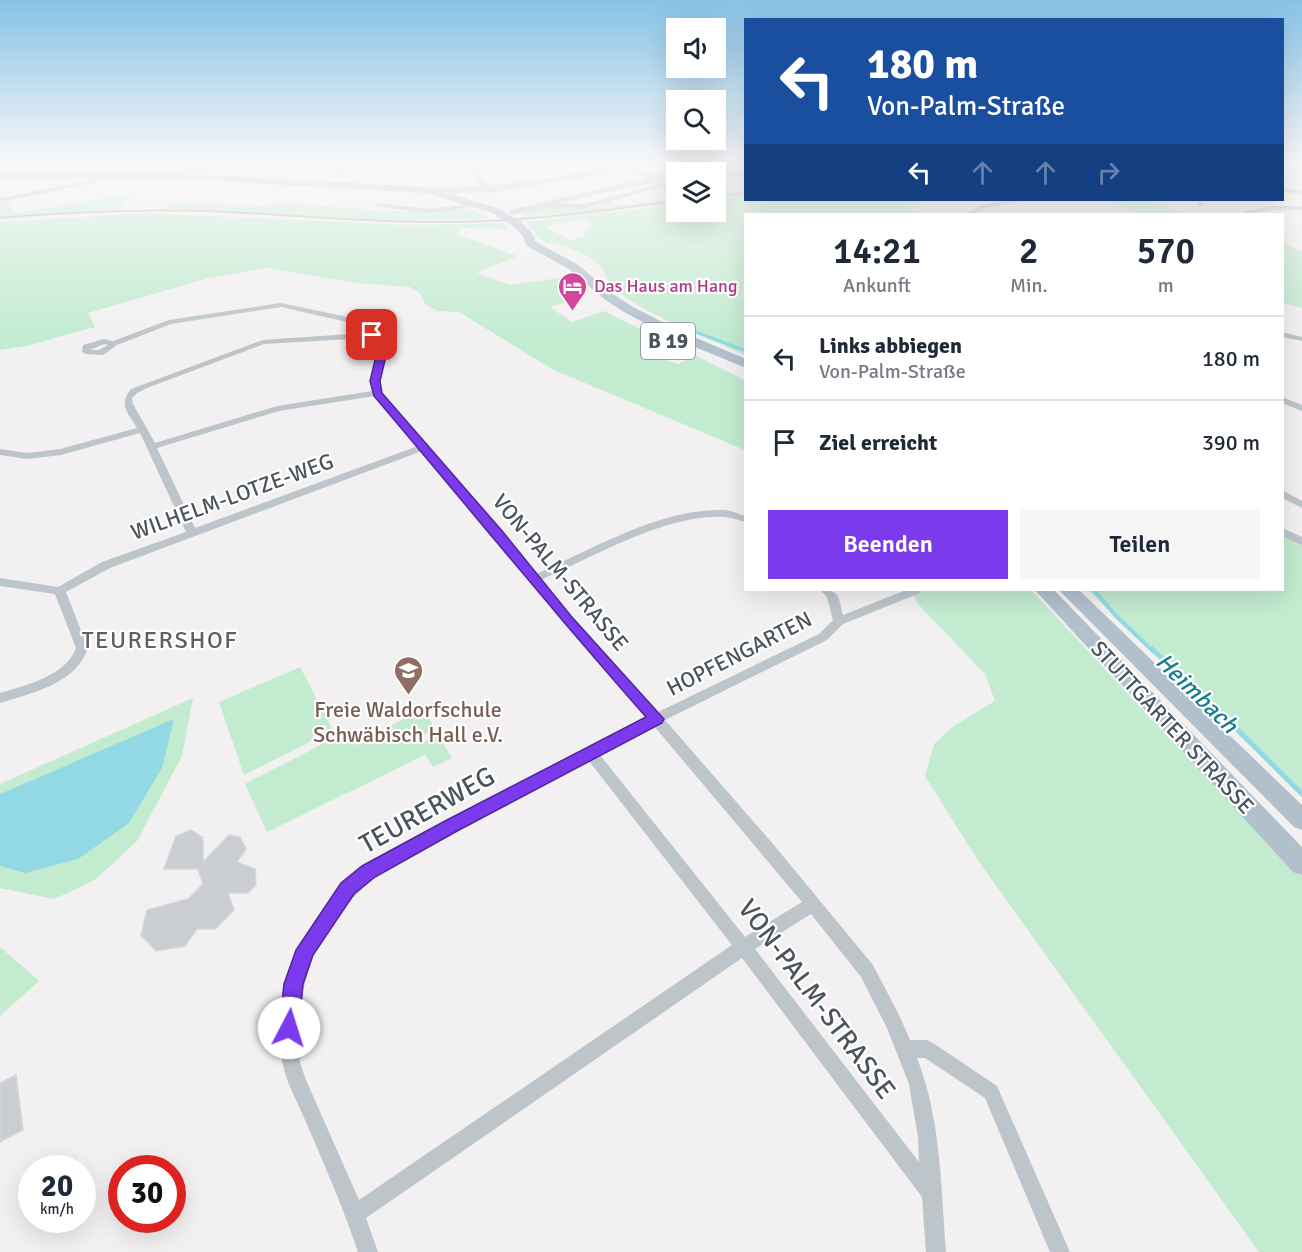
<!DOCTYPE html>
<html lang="de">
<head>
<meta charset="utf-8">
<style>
	body { margin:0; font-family:Signika,sans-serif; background:#f6f6f7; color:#1f2937; height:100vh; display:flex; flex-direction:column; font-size:22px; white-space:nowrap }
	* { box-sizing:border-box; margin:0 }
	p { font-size:20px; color:#747a83 }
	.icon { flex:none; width:33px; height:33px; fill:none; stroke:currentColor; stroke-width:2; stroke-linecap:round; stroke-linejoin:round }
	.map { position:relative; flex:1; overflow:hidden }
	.drawer { position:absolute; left:744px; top:213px; width:540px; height:378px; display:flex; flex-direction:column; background:#fff; border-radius:0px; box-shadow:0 6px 24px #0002 }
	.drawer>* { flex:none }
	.guide { position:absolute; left:744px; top:18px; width:540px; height:183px; border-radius:0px; box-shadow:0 6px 24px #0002; background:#1a4fa0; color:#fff; overflow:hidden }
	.controls { position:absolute; left:666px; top:18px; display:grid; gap:12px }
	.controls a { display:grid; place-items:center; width:60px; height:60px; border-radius:0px; background:#fff; box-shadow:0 6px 24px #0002; font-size:30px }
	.speed { position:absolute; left:18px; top:1155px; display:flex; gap:12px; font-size:30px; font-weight:700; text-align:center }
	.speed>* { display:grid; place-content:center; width:78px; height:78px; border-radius:50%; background:#fff; box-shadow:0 6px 24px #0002; line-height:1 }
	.speed small { font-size:15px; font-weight:400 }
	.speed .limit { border:9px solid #d22; background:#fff; color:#111 }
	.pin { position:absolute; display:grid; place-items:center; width:51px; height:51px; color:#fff; margin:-26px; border-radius:12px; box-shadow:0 3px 9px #0006 }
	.me { position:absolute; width:66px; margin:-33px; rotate:5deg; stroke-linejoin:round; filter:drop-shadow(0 0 4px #0008) }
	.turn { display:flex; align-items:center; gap:21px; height:126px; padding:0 24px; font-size:27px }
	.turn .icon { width:78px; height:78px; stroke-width:2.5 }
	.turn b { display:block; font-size:42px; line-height:51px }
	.lanes { display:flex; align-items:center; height:57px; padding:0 24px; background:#0003; justify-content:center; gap:30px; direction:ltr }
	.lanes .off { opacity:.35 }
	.eta { display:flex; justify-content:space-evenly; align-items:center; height:102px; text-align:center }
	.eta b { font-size:36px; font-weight:600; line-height:42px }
	.cta { display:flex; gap:12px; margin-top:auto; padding:12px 24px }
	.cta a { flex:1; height:69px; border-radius:0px; background:#7c3aed; color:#fff; font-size:24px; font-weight:600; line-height:69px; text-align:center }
	.cta a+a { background:#f6f6f7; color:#1f2937 }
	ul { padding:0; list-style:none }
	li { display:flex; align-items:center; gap:18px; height:84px; padding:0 24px; border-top:2px solid #e0e1e3 }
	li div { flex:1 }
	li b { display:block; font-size:22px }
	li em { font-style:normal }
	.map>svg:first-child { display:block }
</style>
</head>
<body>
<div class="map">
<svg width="1302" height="1252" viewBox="0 0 1302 1252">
	<rect width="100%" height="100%" fill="#f2f0f0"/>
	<path fill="#c2ebd0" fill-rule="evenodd" d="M745 193 746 200H935L907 206 921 214H746L745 355C698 333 647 317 607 283 609 259 564 243 545 243L525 222 676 205V212H716V199ZM584 219 594 225 585 231V236L571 241 545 226Z
		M131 194 119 209 0 218V202L6 200 16 213Z
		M676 197V200L579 213 524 216 525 210 540 206H589L609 201 619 205 633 204Z
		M1110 200H1151L1177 211 1204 214H1135Z
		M170 202 260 206 288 203 385 211 473 209 490 219 396 220 165 209Z
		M150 213 406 225 504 223 507 229 461 228 457 234 517 256 477 273 510 285 559 278 585 297 550 307 572 322 604 311 666 342 646 353 678 364 696 356 745 380V450L554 370 459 312 437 311 425 304 420 293 410 287 357 283 265 268 205 279 88 313 95 327 26 346 0 350V222Z
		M1283 242 1302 252V308L1283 303Z
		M1283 534 1302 545V796L1088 590H1282Z
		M911 590H1031L1187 757 1302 873V1252H1259L977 859 925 776 934 744 954 726 995 701 985 674 917 603Z
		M300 667 333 730 244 775 219 702Z
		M193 698 182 756 137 841 95 880 54 899 0 888V866L25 873 174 720 0 794V784Z
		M423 708 435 729 416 739 419 744 438 735 452 758 433 767 425 755 267 832 245 784 338 736 363 735 380 732Z
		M0 947 39 981 0 1016Z"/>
	<path fill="#93d8e5" d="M174 719 162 768 129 823 78 859 25 873 0 866V794Z"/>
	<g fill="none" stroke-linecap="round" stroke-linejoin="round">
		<path stroke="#93d8e5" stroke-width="3" d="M675 324 746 351"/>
		<path stroke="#93d8e5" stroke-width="4" d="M1094 590 1115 615 1153 651"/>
		<path stroke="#93d8e5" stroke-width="5" d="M1152 649 1223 715 1302 794"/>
	</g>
	<path fill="#cacdd2" stroke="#d4d6db" stroke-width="1.5" d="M191 830 203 838V862L229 835 240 837 246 849 237 862 255 869 256 885 248 893H228L234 910 215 929H197L185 946 156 951 141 935 147 910 188 899 203 884 198 869H164L176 836Z
		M16 1075 23 1130 0 1142V1083Z"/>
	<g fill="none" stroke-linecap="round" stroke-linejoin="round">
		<path stroke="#c8c9cb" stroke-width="7" stroke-dasharray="7 3" stroke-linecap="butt" d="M319 167 333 166"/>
		<path fill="#bdc5cb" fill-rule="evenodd" d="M343 163H357L347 166 337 179H333L341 167 333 168 330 166Z
			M463 163H469L489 189V191H485Z
			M1282 163H1286L1282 165Z
			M319 165 321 168 200 170 162 177 159 175 200 166Z
			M131 172 133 175 0 202V198Z
			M746 173V177L716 178V174Z
			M676 180V184L584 208 541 207 538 205 541 203 584 204Z
			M1282 188 1302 190V194L1282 192Z
			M1014 200H1026L986 208 973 214H966L982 205Z
			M1196 200H1202L1203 206H1199Z
			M377 203 429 209 482 203 485 205 429 213 375 206 374 205Z
			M1270 206H1302V210H1270L1245 214 1242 212Z
			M281 303 357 319 375 333 386 352 379 381 381 393 536 574C592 549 661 508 723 510 730 510 738 514 746 516V522C738 520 731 517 723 517 666 514 593 557 541 580L570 616 658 712 819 634 833 620 827 597 820 590C841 590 838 597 843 615L906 590H921L920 593 843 624 827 640 665 720 773 844 873 965 900 1017 910 1040H927L933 1043 997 1086 1070 1252H1050L985 1098 925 1058H917C941 1119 941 1187 946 1252H926L922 1197 742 958 366 1218 378 1252H358C343 1207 324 1164 305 1120 298 1102 287 1085 283 1065 280 1054 281 1041 281 1029 282 962 314 909 364 867L647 718 562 622 495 537 422 451 110 568 66 592 88 648C76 684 32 693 0 703V693C26 685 66 676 76 648L55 594 0 586V578L58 587 102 562 186 532 140 433 61 455 27 459 0 455V449L27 453 60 449 137 428C128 413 118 405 131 389L263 340 364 333 351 323 281 307 171 324 117 345 103 355 86 354 82 352 83 345 104 339 113 341 169 320ZM369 338 378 352 371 381 372 391 277 406 155 443 133 404 132 398 137 393 147 388 264 344ZM104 344 108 345 99 350H90ZM375 396 418 446 195 528 157 448 279 411ZM654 726 802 902 745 937 600 755ZM589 761 732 945 359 1200 306 1080 300 1063 299 1043V1018L302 994 314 952 339 912 374 877ZM811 914 861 977 887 1028 909 1084 918 1137 919 1162 755 949Z
			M1282 332 1302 337V341L1282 337Z
			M1282 397 1302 405V411L1282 403Z
			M1282 490 1302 501V508L1282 498Z
			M1282 528 1302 537V545L1282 536Z"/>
		<path fill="#bdc7d0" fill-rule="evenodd" d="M622 163 654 174H667L671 177 660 182 611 191 513 215 510 214V210L649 178 623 168 596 176 494 192 429 194 424 191 429 188C494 186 559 180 622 163Z
			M746 167V173L716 174 699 172 703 169Z"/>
		<path fill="#b2c0cc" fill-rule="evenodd" d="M162 172 426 187 498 208 520 221 531 232 536 242 577 264 613 294 633 307 682 332 746 359V368L673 338 624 312 604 299 569 269 527 246 522 235 512 225 490 212 425 193 162 178 0 179V173Z
			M1035 590H1054L1302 847V875L1293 872Z
			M1059 590H1079L1302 805V830L1294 827Z"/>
		<path stroke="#b2b5b9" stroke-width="2" d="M716 197 746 192
			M0 218C67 212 133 209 200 211 277 213 354 222 432 222 513 223 595 212 676 201"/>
	</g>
	<linearGradient id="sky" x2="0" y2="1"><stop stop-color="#86c2e7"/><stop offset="0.48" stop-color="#f9f8f8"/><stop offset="1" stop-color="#f9f8f8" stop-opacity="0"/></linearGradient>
	<rect width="1302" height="338" fill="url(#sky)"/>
	<path fill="#7c3aed" stroke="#51269a" stroke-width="1.5" d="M369 333H375L387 352 380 381 382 393 503 532 571 616 664 719 662 723 457 831 375 877 354 894 313 955 303 984 299 1028 296 1035 289 1038 282 1035 279 1028 284 984 296 950 341 883 362 866 445 821 646 717C553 612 465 503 374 396L370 381 377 352 368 335Z"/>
	<defs>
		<symbol id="hotel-pin" viewBox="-11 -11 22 30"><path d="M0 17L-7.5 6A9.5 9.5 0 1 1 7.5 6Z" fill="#d1479c" stroke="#fff"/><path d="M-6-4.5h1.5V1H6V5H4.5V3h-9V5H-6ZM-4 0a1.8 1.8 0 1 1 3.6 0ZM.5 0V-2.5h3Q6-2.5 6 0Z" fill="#fff"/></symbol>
		<symbol id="school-pin" viewBox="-11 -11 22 30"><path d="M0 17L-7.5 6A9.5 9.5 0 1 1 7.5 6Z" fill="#8d6e63" stroke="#fff"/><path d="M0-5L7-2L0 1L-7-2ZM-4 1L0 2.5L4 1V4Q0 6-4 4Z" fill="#fff"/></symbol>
	</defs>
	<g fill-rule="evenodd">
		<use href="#hotel-pin" x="556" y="270" width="33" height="45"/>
		<use href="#school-pin" x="392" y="654" width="33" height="45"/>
	</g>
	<g text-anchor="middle" stroke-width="4.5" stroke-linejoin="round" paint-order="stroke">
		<g font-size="18" fill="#b23c85" stroke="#fff" text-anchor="start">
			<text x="594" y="292">Das Haus am Hang</text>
		</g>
		<rect fill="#fff" stroke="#80878d" stroke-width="1.5" x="641" y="323" width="54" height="36" rx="4.5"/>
		<g font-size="21" font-weight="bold" fill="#49545c">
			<text x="668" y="348">B 19</text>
		</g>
		<g font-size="22" fill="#49545c" stroke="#fff">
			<text transform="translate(232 496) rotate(-20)" y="8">WILHELM-LOTZE-WEG</text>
			<text transform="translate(561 572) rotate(50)" y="8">VON-PALM-STRASSE</text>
			<text transform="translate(739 653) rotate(-27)" y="8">HOPFENGARTEN</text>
			<text transform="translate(1173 727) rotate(47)" y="8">STUTTGARTER STRASSE</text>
		</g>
		<g font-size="22" fill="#785e54" stroke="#fff">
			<text x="408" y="717">Freie Waldorfschule<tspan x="408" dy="25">Schwäbisch Hall e.V.</tspan></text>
		</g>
		<g font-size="24" letter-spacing="1.5" fill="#5d6064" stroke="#fff">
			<text x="160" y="648">TEURERSHOF</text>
		</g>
		<g font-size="24" font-style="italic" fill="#187e91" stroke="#fff">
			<text transform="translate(1197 693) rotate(44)" y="8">Heimbach</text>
		</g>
		<g font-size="27" fill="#49545c" stroke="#fff">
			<text transform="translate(427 810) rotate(-29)" y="9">TEURERWEG</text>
			<text transform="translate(817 999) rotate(53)" y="9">VON-PALM-STRASSE</text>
		</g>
	</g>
</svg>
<div class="controls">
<a><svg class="icon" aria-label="sound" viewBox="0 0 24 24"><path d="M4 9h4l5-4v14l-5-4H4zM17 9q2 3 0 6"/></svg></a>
<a><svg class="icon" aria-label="search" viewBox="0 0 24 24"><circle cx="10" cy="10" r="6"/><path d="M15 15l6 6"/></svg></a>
<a><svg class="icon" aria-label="layers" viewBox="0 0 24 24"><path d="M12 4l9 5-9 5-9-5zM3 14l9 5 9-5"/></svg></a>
</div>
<div class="speed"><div>20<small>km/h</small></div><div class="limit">30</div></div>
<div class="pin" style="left:372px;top:335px;background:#d93025"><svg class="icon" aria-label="arrive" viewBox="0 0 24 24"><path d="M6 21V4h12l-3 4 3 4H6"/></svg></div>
<svg class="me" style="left:289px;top:1028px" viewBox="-20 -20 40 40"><circle r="19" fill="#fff"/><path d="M0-13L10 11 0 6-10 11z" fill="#7c3aed"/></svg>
<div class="guide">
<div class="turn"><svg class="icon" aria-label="left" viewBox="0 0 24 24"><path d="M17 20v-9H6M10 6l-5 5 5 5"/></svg><div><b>180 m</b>Von-Palm-Straße</div></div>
<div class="lanes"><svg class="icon" aria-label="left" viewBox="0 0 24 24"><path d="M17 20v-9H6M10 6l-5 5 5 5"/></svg><svg class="icon off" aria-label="ahead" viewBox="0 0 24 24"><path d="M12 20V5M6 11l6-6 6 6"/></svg><svg class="icon off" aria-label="ahead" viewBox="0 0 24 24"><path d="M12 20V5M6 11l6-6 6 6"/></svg><svg class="icon off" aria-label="right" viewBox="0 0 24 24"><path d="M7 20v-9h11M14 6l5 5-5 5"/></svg></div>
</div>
<section class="drawer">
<div class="eta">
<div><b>14:21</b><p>Ankunft</p></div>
<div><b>2</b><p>Min.</p></div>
<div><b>570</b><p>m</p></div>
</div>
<ul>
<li><svg class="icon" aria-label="left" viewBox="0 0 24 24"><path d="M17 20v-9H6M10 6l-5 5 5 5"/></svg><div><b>Links abbiegen</b><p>Von-Palm-Straße</p></div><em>180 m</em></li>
<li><svg class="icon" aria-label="arrive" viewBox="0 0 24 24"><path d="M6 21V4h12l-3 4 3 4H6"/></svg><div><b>Ziel erreicht</b></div><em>390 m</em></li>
</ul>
<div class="cta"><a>Beenden</a><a>Teilen</a></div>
</section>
</div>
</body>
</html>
